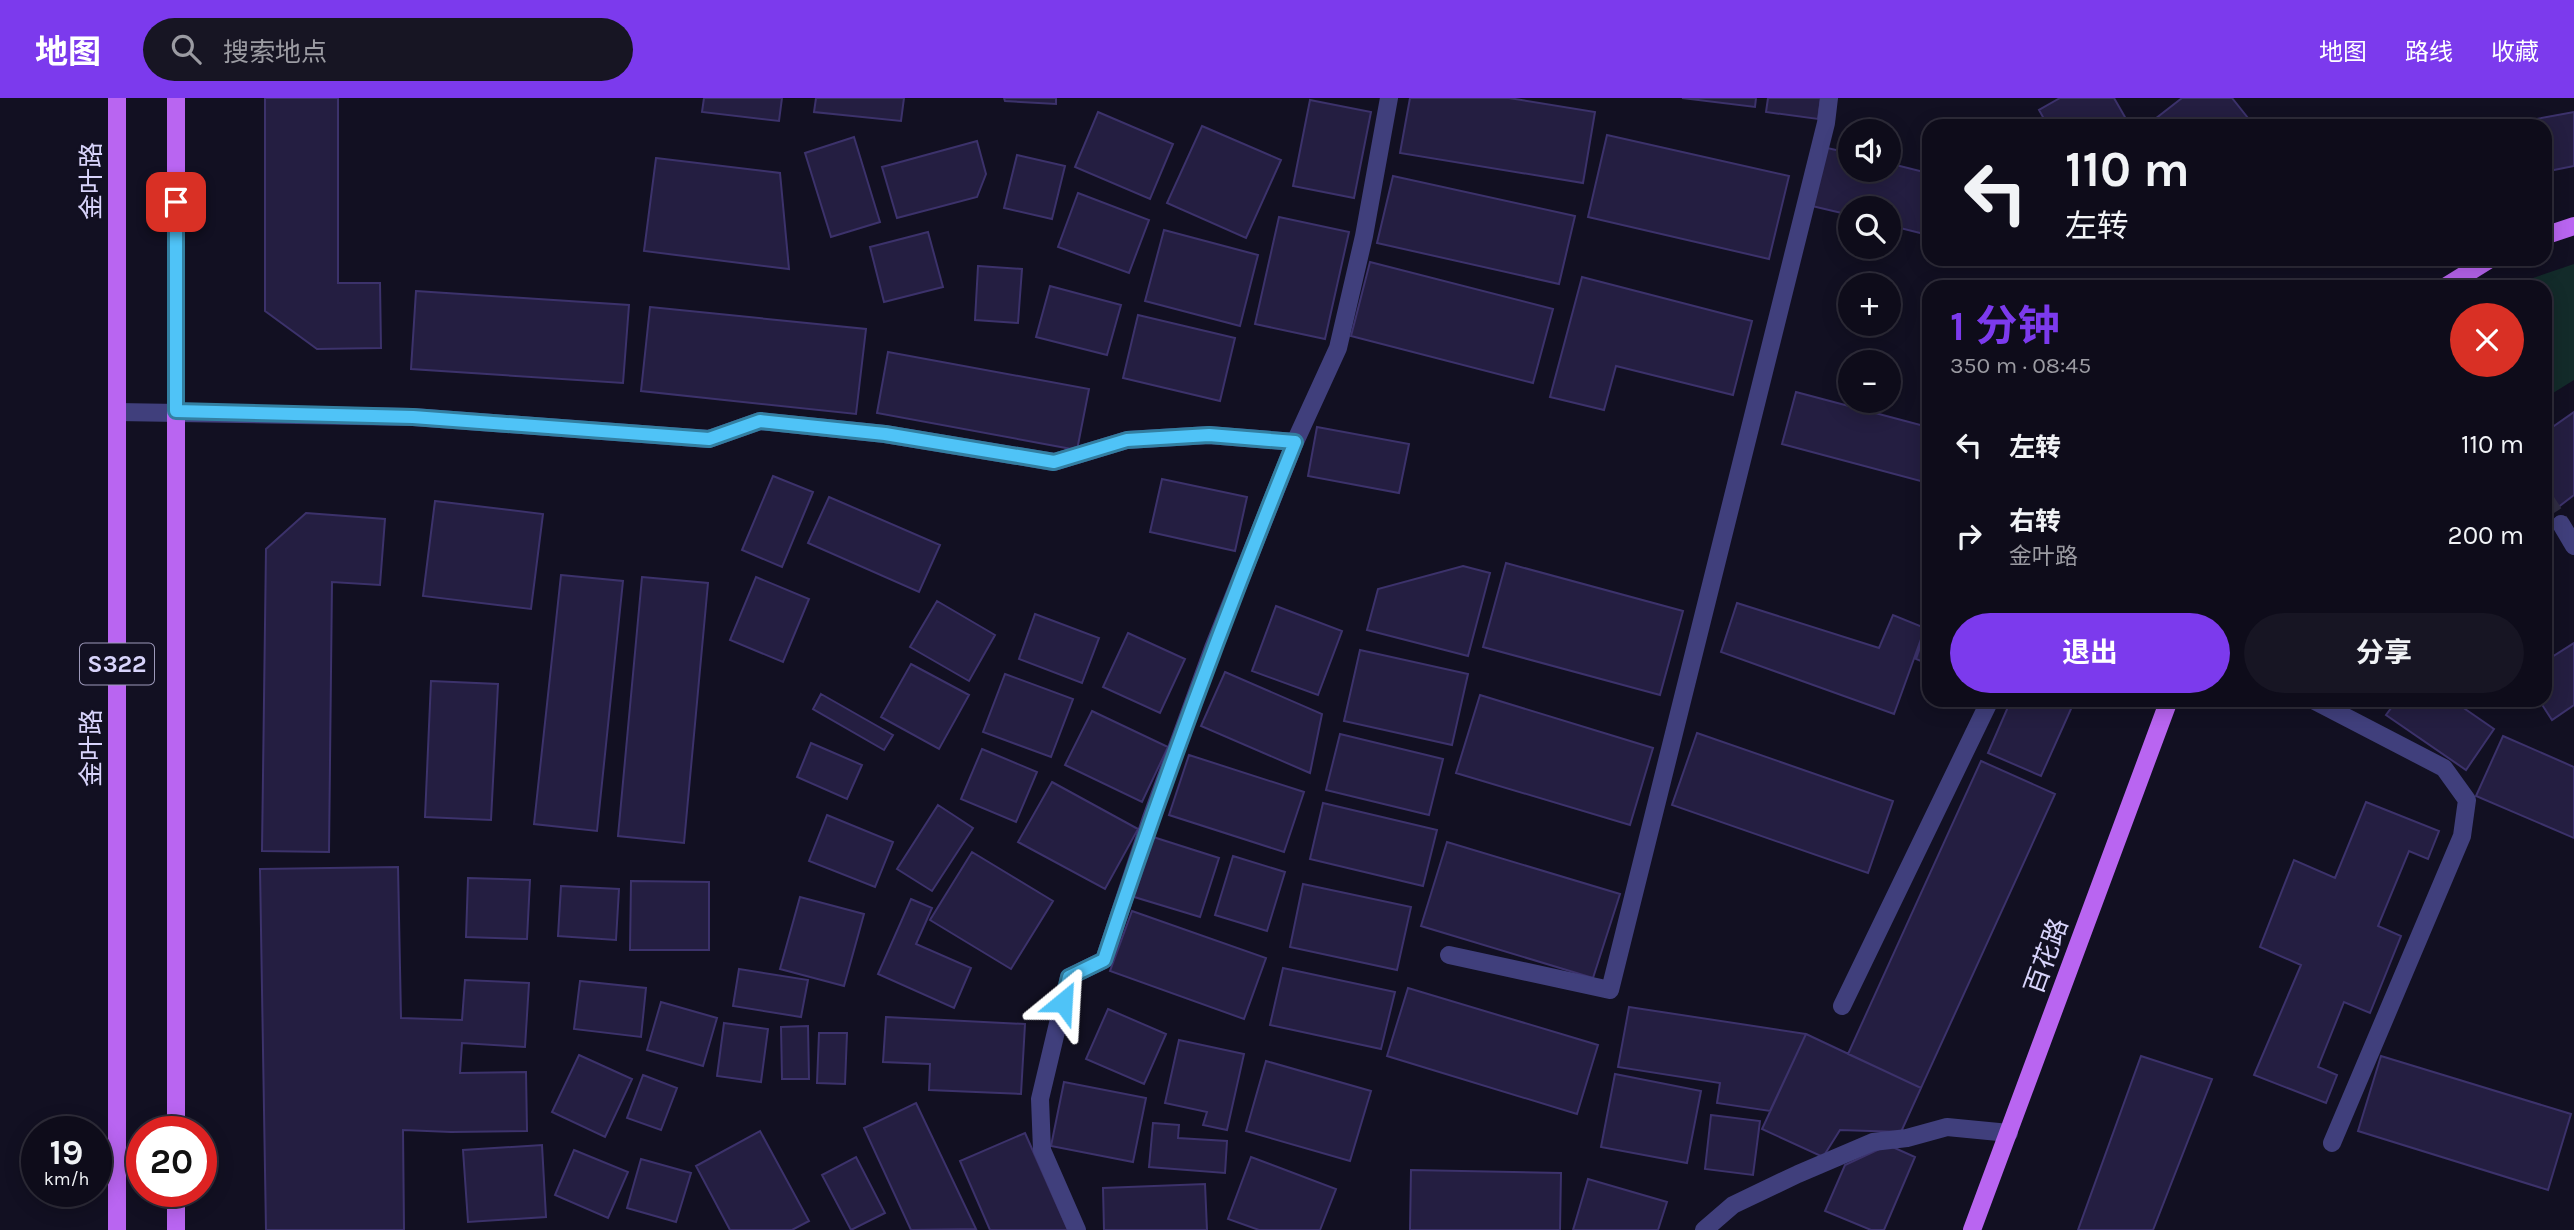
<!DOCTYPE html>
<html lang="zh">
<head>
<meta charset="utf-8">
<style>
	body { margin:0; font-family:Karla,"Noto Sans SC",sans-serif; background:#171523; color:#f1f3f6; height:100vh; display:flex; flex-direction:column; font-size:26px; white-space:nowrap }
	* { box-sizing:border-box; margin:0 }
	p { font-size:23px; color:#9b9ba2 }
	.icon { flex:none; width:38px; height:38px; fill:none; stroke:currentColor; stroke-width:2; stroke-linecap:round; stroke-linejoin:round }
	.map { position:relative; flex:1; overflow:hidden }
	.panel { position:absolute; left:1922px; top:182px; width:630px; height:427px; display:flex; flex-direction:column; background:#0e0c1a; border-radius:21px; box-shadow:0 4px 18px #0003,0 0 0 2px #2e2c39 }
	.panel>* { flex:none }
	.guide { position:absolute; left:1922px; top:21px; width:630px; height:147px; border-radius:21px; box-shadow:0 4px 18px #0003,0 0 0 2px #2e2c39; background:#0e0c1a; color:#f1f3f6; overflow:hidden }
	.buttons { position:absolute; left:1838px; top:21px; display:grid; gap:14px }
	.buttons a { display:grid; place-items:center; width:63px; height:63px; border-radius:50%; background:#0e0c1a; box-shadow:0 4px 18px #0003,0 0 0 2px #2e2c39; font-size:35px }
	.speed { position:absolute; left:21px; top:1018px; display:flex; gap:14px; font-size:35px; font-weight:700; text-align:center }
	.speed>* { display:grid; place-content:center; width:91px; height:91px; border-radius:50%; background:#0e0c1a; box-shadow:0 4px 18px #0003,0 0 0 2px #2e2c39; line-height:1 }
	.speed small { font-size:18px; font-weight:400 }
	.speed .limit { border:10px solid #d22; background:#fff; color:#111 }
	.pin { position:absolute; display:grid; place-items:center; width:60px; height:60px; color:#fff; margin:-30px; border-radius:14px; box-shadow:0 4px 10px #0006 }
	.me { position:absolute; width:77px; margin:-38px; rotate:27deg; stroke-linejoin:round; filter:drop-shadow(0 0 5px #0008) }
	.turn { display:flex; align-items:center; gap:24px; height:147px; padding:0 28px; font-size:32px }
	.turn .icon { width:91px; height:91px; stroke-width:2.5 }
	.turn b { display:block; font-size:49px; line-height:60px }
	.round { display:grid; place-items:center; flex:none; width:74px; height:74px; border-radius:37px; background:#171523 }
	.headline { display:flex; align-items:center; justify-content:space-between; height:119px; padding:0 28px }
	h1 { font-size:42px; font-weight:700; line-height:52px; color:#7c3aed }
	.cta { display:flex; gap:14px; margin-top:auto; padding:14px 28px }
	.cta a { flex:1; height:80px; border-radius:42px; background:#7c3aed; color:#fff; font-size:28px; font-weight:700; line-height:80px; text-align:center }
	.cta a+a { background:#171523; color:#f1f3f6 }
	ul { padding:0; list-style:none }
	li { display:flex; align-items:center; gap:21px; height:91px; padding:0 28px }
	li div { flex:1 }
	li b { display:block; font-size:26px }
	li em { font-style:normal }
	header { display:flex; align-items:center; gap:42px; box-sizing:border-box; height:98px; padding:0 35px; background:#7c3aed; color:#fff }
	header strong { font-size:33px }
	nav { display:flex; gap:38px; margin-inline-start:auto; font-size:24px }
	.search { width:490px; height:63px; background:#171523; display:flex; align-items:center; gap:18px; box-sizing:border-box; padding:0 24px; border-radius:38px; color:#9b9ba2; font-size:26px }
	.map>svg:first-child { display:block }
</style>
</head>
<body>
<header>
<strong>地图</strong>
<div class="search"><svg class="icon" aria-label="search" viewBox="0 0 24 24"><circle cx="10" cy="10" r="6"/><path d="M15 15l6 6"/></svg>搜索地点</div>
<nav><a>地图</a><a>路线</a><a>收藏</a></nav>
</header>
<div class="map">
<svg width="2574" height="1132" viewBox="0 0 2574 1132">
	<rect width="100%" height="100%" fill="#121022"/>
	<path fill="#132b2a" d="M2574 166V282L2545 300 2544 189H2517L2533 180Z"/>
	<path fill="#241e41" stroke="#3c326b" stroke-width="2" d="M265 0H338V185H380L381 250 317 251 265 213Z
		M704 0H782L779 23 702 14Z
		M816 0H904L901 23 814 14Z
		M1004 0H1056V6L1005 3Z
		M1410 0H1509L1595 14 1583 85 1400 55Z
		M1682 0H1756L1755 9Z
		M1768 0H1821L1818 21 1766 14Z
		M2060 0H2114L2129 26 2125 28H2048L2039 12Z
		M2182 0H2232L2248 20 2238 28H2146Z
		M1310 2 1371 14 1354 100 1293 88Z
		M1098 14 1173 46 1150 101 1075 69Z
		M2574 14V68L2544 74V28H2498Z
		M1202 28 1281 62 1246 140 1167 105Z
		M1607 37 1789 78 1769 161 1588 119Z
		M854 39 880 124 831 139 805 55Z
		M977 43 986 76 977 99 897 120 882 69Z
		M1827 50 1850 55V72H1888V65L1928 75V137L1888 127V110H1850V117L1812 108Z
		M1017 57 1065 68 1052 121 1004 110Z
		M656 60 780 75 789 171 644 153Z
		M1393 78 1575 118 1559 186 1377 145Z
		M1078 95 1149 122 1129 175 1058 149Z
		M1279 119 1349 134 1325 241 1255 226Z
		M1164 132 1258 157 1240 228 1145 203Z
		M928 134 943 189 884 204 870 149Z
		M1370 164 1553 211 1533 285 1351 238Z
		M978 168 1022 171 1018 225 975 222Z
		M1582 179 1752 223 1733 297 1616 268 1604 312 1550 299Z
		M1050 188 1121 207 1107 257 1036 239Z
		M416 193 629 207 623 285 411 271Z
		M650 209 866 231 856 316 641 293Z
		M1138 217 1235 240 1220 303 1123 280Z
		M888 254 1089 291 1077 352 877 315Z
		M1796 294 1928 329V385L1782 346Z
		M2574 314V397L2544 420V335Z
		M1317 329 1409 346 1399 395 1308 378Z
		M773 378 813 394 782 469 742 452Z
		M1162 381 1247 399 1235 453 1150 434Z
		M829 399 940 447 919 494 808 445Z
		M435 403 543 416 531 511 423 498Z
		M306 415 385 421 380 487 332 484 329 754 262 753 266 451Z
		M1506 465 1683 513 1660 597 1483 549Z
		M1463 468 1490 475 1468 558 1367 532 1378 491Z
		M561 477 623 483 597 733 534 726Z
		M642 479 708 485 684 745 618 738Z
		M756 479 809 501 783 564 730 542Z
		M937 503 995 537 969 583 910 549Z
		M1737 505 1879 550 1893 517 1925 530 1894 616 1721 554Z
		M1276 508 1342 533 1318 597 1252 573Z
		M1035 516 1099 540 1082 585 1019 561Z
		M1928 526V566L1916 561Z
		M1128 535 1185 561 1160 615 1103 589Z
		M2574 545V607L2552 622 2539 602H2544V564Z
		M1360 552 1468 576 1452 647 1344 623Z
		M911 566 969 597 939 651 881 619Z
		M1225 574 1322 616 1310 675 1201 628Z
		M1005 576 1073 601 1051 659 983 634Z
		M431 583 498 586 491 722 425 719Z
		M821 596 893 637 884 652 813 611Z
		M1480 597 1653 650 1630 727 1456 675Z
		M2011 602H2075L2041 678 1988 655Z
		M2397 602H2452L2494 631 2466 672 2386 617Z
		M1092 613 1168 649 1142 704 1065 667Z
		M1697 635 1893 703 1868 775 1672 707Z
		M1340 636 1443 661 1429 717 1326 692Z
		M2503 638 2574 669V740L2476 698Z
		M811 645 862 667 847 701 797 679Z
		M982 651 1037 674 1016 724 961 701Z
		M1189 657 1304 694 1284 754 1169 717Z
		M1981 663 2055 696 1921 990 1848 956Z
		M1052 684 1138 731 1105 791 1018 744Z
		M2366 704 2439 733 2428 761 2409 753 2378 828 2401 838 2370 915 2344 904 2318 969 2337 977 2326 1005 2254 977 2301 867 2260 849 2294 762 2335 780Z
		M1323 705 1437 732 1423 788 1310 761Z
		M938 707 973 730 932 793 897 771Z
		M827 717 893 744 875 789 809 763Z
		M1150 738 1219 760 1200 819 1131 798Z
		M1447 744 1620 796 1593 880 1421 828Z
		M972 754 1053 803 1011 871 930 822Z
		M1233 758 1285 774 1267 833 1215 817Z
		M398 769 401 920 462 922 465 882 529 885 525 949 462 945 460 975 526 974 527 1033 451 1034 403 1032 404 1132H266L260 771Z
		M468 780 530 782 527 841 466 839Z
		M631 783 709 784V852H630Z
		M1303 786 1411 809 1397 872 1290 849Z
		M561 788 619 791 616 842 558 838Z
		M800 799 864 816 844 888 780 871Z
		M911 801 932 810 916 846 971 870 954 910 878 876Z
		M1132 813 1266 860 1244 921 1110 873Z
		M1283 870 1395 894 1381 951 1270 927Z
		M739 871 808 882 801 919 733 908Z
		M580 883 646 890 641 939 574 931Z
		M1408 890 1598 947 1577 1016 1387 958Z
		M661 904 717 920 703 968 647 952Z
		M1629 909 1806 936 1770 1013 1717 1005 1720 985 1618 969Z
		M1108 911 1166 936 1144 986 1086 961Z
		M886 919 1025 926 1021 996 929 992 930 966 883 964Z
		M724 925 768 931 761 984 717 978Z
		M808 928 809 981H782L781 929Z
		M819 935H847L845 986 817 985Z
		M1806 936 1921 990 1901 1034 1840 1032 1823 1059 1762 1031Z
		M1179 942 1244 956 1227 1032 1203 1027 1207 1014 1165 1005Z
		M579 957 632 981 605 1039 552 1014Z
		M2141 958 2212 981 2153 1132H2078Z
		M2381 958 2571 1016 2548 1092 2358 1033Z
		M1266 963 1371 993 1350 1063 1246 1033Z
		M1615 976 1701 993 1687 1065 1601 1049Z
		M643 977 677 990 661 1032 627 1020Z
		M1064 984 1146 1000 1133 1064 1051 1048Z
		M916 1005 976 1131 911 1132 864 1030Z
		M1711 1017 1760 1023 1753 1077 1705 1071Z
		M1153 1025 1179 1027 1178 1040 1227 1043 1225 1075 1149 1069Z
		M760 1033 809 1123 792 1132H730L696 1068Z
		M1025 1035 1068 1132H990L960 1063Z
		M542 1047 546 1119 468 1124 463 1052Z
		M1888 1047 1915 1059 1884 1132H1871L1825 1113 1845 1067Z
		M574 1052 628 1074 608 1120 555 1097Z
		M856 1059 885 1115 851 1132 822 1077Z
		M1251 1059 1336 1091 1320 1132H1259L1228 1121Z
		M641 1061 691 1075 676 1124 627 1110Z
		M1411 1072 1561 1075 1560 1132H1410Z
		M1588 1081 1667 1104 1658 1132H1573Z
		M1205 1086 1207 1132H1104L1103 1090Z"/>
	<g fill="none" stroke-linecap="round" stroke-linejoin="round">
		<path stroke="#302d43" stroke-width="18" stroke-dasharray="18 9" stroke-linecap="butt" d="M2544 400 2561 426"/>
		<path stroke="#403f7c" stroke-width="18" d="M117 314 413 319 709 341 760 323 885 336 1054 364 1127 342 1209 337 1295 344
			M2561 426 2574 448
			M2313 602 2444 670 2467 702 2462 738 2332 1045
			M1449 857 1610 892 1826 25 1829 0
			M1842 908 1990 602
			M1077 1132 1042 1052 1040 1001 1069 879 1104 862 1151 720 1213 550 1295 344 1338 250 1364 138 1389 0
			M1704 1132 1733 1107 1798 1076 1873 1044 1907 1040 1947 1029 2009 1035"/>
		<path stroke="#b965f1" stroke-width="18" d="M117 0V1132
			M2544 138 2574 128
			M2445 189 2490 161
			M176 1034V0
			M176 1094V1132
			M1972 1132 2169 602"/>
	</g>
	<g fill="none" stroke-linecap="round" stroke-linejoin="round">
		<defs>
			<path id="route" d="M176 104V313L413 319 709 341 760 323 885 336 1054 364 1127 342 1209 337 1295 344C1226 515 1162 687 1104 862L1069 879 1063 904"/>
		</defs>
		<use href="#route" stroke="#337fa1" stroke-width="18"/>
		<use href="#route" stroke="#4fc3f7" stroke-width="12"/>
	</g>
	<g text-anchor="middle" stroke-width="5" stroke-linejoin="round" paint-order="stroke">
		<rect fill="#121022" stroke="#9d99ba" stroke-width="2" x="80" y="545.5" width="74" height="41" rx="5"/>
		<g font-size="24" font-weight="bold" fill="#d8d4fb">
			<text x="117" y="574">S322</text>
		</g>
		<g font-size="26" fill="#d8d4fb" stroke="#121022">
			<text transform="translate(91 83) rotate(-90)" y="9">金叶路</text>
			<text transform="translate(91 650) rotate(-90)" y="9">金叶路</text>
			<text transform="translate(2046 858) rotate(-70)" y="9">百花路</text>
		</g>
	</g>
</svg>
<div class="buttons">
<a><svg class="icon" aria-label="sound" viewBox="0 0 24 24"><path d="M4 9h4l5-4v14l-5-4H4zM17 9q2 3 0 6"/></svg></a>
<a><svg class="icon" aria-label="search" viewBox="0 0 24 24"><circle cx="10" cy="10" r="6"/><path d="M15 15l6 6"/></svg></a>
<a>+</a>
<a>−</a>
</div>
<div class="speed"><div>19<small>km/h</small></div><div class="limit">20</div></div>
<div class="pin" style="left:176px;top:104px;background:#d93025"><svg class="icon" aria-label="arrive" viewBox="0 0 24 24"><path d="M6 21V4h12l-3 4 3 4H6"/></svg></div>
<svg class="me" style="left:1063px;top:904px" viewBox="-20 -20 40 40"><path d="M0-17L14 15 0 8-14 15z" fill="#4fc3f7" stroke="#fff" stroke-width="4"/></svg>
<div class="guide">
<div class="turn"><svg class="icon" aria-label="left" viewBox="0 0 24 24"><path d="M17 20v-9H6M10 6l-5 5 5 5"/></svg><div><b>110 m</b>左转</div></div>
</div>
<section class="panel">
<div class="headline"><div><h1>1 分钟</h1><p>350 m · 08:45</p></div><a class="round" style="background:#d93025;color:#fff"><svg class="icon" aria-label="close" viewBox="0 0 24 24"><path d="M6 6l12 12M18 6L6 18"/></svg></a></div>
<ul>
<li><svg class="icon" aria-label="left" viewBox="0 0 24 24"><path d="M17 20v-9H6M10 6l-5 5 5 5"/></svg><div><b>左转</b></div><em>110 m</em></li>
<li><svg class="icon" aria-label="right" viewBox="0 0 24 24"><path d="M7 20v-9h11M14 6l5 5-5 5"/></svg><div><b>右转</b><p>金叶路</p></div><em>200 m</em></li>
</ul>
<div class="cta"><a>退出</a><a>分享</a></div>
</section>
</div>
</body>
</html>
